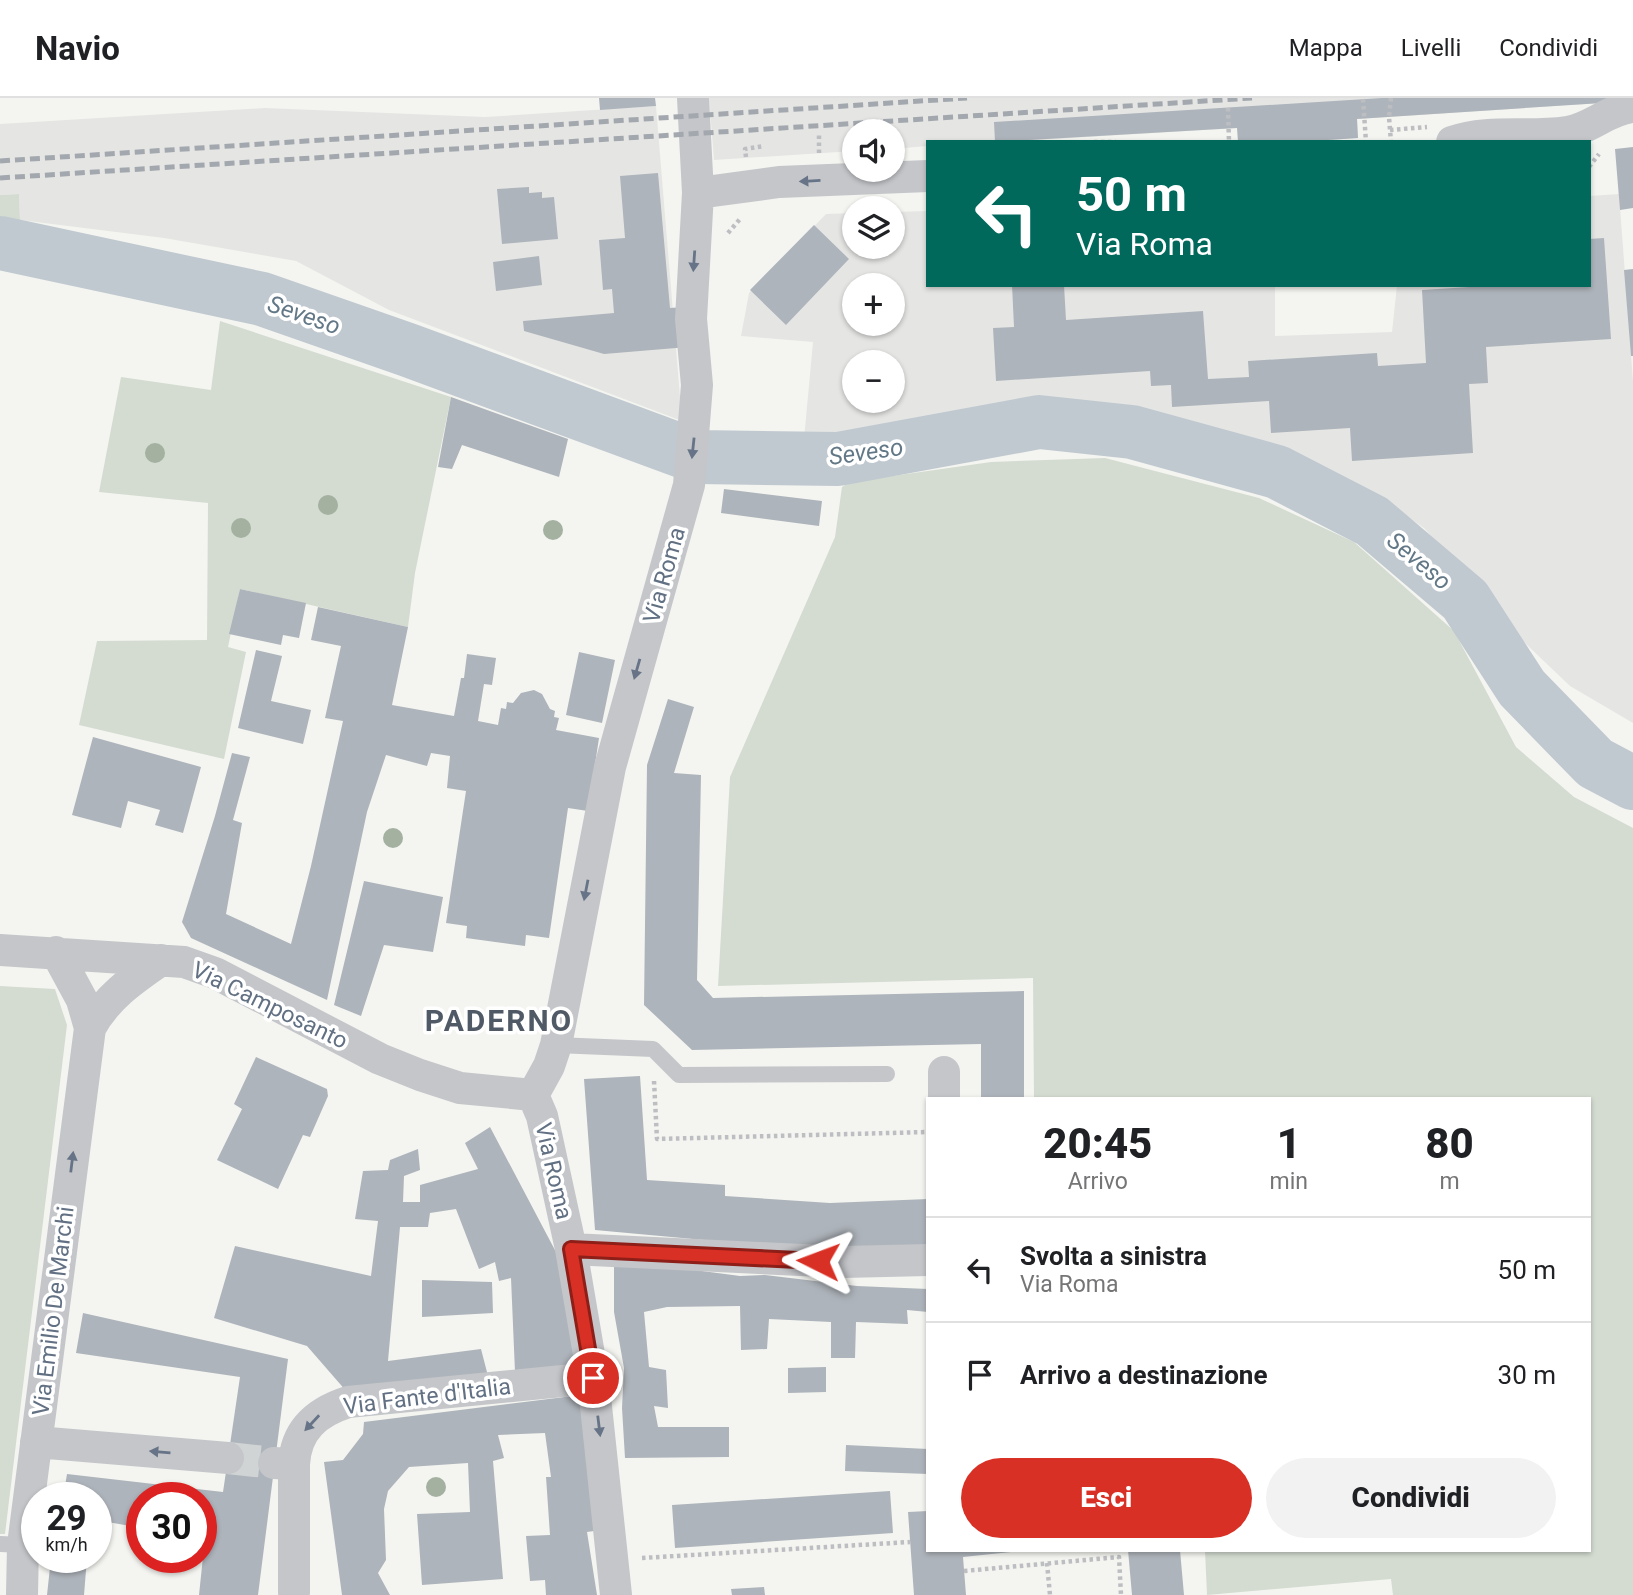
<!DOCTYPE html>
<html lang="it">
<head>
<meta charset="utf-8">
<style>
	body { margin:0; font-family:Roboto,sans-serif; background:#f2f2f2; color:#202124; height:100vh; display:flex; flex-direction:column; font-size:26px; white-space:nowrap }
	* { box-sizing:border-box; margin:0 }
	p { font-size:23px; color:#757577 }
	.icon { flex:none; width:38px; height:38px; fill:none; stroke:currentColor; stroke-width:2; stroke-linecap:round; stroke-linejoin:round }
	.map { position:relative; flex:1; overflow:hidden }
	.side { position:absolute; left:926px; top:999px; width:665px; height:455px; display:flex; flex-direction:column; background:#fff; border-radius:0px; box-shadow:0 2px 5px #0004 }
	.side>* { flex:none }
	.top-card { position:absolute; left:926px; top:42px; width:665px; height:147px; border-radius:0px; box-shadow:0 2px 5px #0004; background:#00695c; color:#fff; overflow:hidden }
	.tools { position:absolute; left:842px; top:21px; display:grid; gap:14px }
	.tools a { display:grid; place-items:center; width:63px; height:63px; border-radius:50%; background:#fff; box-shadow:0 2px 5px #0004; font-size:35px }
	.speed { position:absolute; left:21px; top:1384px; display:flex; gap:14px; font-size:35px; font-weight:700; text-align:center }
	.speed>* { display:grid; place-content:center; width:91px; height:91px; border-radius:50%; background:#fff; box-shadow:0 2px 5px #0004; line-height:1 }
	.speed small { font-size:18px; font-weight:400 }
	.speed .limit { border:10px solid #d22; background:#fff; color:#111 }
	.pin { position:absolute; display:grid; place-items:center; width:60px; height:60px; color:#fff; margin:-30px; border:4px solid #fff; border-radius:50%; box-shadow:0 2px 7px #0007 }
	.me { position:absolute; width:77px; margin:-38px; rotate:273deg; stroke-linejoin:round; filter:drop-shadow(0 0 5px #0008) }
	.turn { display:flex; align-items:center; gap:24px; height:147px; padding:0 35px; font-size:32px }
	.turn .icon { width:91px; height:91px; stroke-width:2.5 }
	.turn b { display:block; font-size:49px; line-height:60px }
	.eta { display:flex; justify-content:space-evenly; align-items:center; height:119px; text-align:center }
	.eta b { font-size:42px; font-weight:800; line-height:49px }
	.action { display:flex; gap:14px; margin-top:auto; padding:14px 35px }
	.action a { flex:1; height:80px; border-radius:42px; background:#d93025; color:#fff; font-size:28px; font-weight:800; line-height:80px; text-align:center }
	.action a+a { background:#f2f2f2; color:#202124 }
	ul { padding:0; list-style:none }
	li { display:flex; align-items:center; gap:21px; height:105px; padding:0 35px; border-top:2px solid #e0e0e0 }
	li div { flex:1 }
	li b { display:block; font-size:26px }
	li em { font-style:normal }
	header { display:flex; align-items:center; gap:42px; box-sizing:border-box; height:98px; padding:0 35px; background:#fff; border-bottom:2px solid #e0e0e0 }
	header strong { font-size:33px }
	nav { display:flex; gap:38px; margin-inline-start:auto; font-size:24px }
	.map>svg:first-child { display:block }
</style>
</head>
<body>
<header>
<strong>Navio</strong>
<nav><a>Mappa</a><a>Livelli</a><a>Condividi</a></nav>
</header>
<div class="map">
<svg width="1633" height="1497" viewBox="0 0 1633 1497">
	<rect width="100%" height="100%" fill="#f4f5f0"/>
	<path fill="#e5e6e4" fill-rule="evenodd" d="M709 0H1633V3L1357 21 1358 40 1298 44 1237 30 1005 44H928L927 48 893 51 892 33H854V53L714 62Z
		M656 8 682 323 389 212 296 163 164 140 20 122 19 96 0 97V26L265 10 485 19Z
		M1619 96 1633 283V625L1570 588 1526 546 1424 430 1373 395 1282 355 1187 324 1099 307 1045 302 968 314 892 329 804 341 813 244 741 238 749 195 826 116 854 115V149H892L893 114 927 113 928 187H1275V238L1392 234 1397 187H1589V98ZM854 187H892V226H854ZM854 264H892V303H854Z"/>
	<path fill="#d4dcd1" d="M19 96 20 122H0V97Z
		M220 223 451 299 415 475 408 529 240 491 228 549 246 554 224 661 79 627 97 543 207 542 208 405 99 394 121 279 211 292Z
		M1105 360 1259 400 1354 444 1454 533 1516 649 1574 699 1633 730V1497H1393L1391 1481 1207 1497 1205 1453 1589 1452V1001H1034L1033 880 718 888 730 679 835 439 842 389 850 384 991 364Z
		M0 888 55 891 67 927 5 1436H0Z"/>
	<g fill="none" stroke-linecap="round" stroke-linejoin="round">
		<path stroke="#c1c9d0" stroke-width="54" d="M0 145 262 201 408 252 698 359 838 361 1039 324 1132 334 1277 374 1372 423 1465 502 1522 590 1595 665 1633 685"/>
	</g>
	<path fill="#aeb4bb" d="M599 0H655L656 8 600 12Z
		M1382 0H1633V3L1357 21 1358 40 1298 44H1238L1237 30 995 44 994 24Z
		M1633 49V110L1620 112 1615 51Z
		M658 75 670 210 684 209 688 249 604 256 524 233 523 223 614 215 612 191 603 192 599 142 625 140 620 78Z
		M529 89V95L542 94V100L554 99 558 141 502 146 497 91Z
		M814 127 849 161 786 227 750 192Z
		M1604 140 1611 241 1486 249 1488 285 1469 286 1473 355 1352 363 1350 330 1271 335 1269 303 1172 309 1171 287 1151 288 1150 273 996 283 993 230 1014 229 1012 187H1064L1066 222 1203 213 1208 281 1249 279 1248 263 1377 255 1378 268 1426 265 1422 192 1501 187H1589V141Z
		M539 158 542 187 496 193 493 164Z
		M1633 171V258H1631L1624 172Z
		M451 299 568 341 559 379 462 347 452 371 438 369Z
		M724 391 822 403 819 428 721 415Z
		M240 491 306 505 299 540 283 537 281 547 229 536Z
		M318 509 408 529 392 607 454 618 461 580H464L467 556 496 560 492 587 484 586 478 623 498 627 501 610 506 611 507 604 513 605 521 595 534 592 542 596 550 611 555 613 554 619 559 620 556 632 599 640 588 713 568 710 549 840 526 837 525 848 466 840 467 828 446 825 466 693 447 690 450 658 431 655 427 668 386 657 367 714 327 902 191 840 182 824 215 718 232 655 250 659 233 722 242 725 226 816 291 846 311 768 343 623 325 620 341 548 311 542Z
		M256 552 282 558 271 603 311 612 303 646 238 630Z
		M579 554 615 562 602 625 566 617Z
		M668 601 694 609 674 675 701 677 697 882 713 900 1024 893V1001H981V946L692 952 644 907 647 667Z
		M93 639 201 669 183 735 155 727 160 712 128 703 121 730 72 717Z
		M364 783 443 799 433 854 384 847 361 918 334 907Z
		M256 959 327 991 328 998 310 1039 303 1037 278 1091 217 1062 242 1011 234 1006Z
		M640 978 647 1082 725 1087V1098L830 1105 928 1101V1145L917 1151 845 1155 595 1132 584 981Z
		M490 1029 566 1173 580 1269 515 1274 511 1180 499 1183 495 1164 479 1171 456 1111 430 1115 428 1129H400L388 1263 481 1251 488 1278 347 1294 307 1248 214 1220 235 1148 371 1178 378 1123 355 1121 363 1073 388 1072 390 1062 418 1051 420 1072 404 1078 403 1104H420V1087L478 1071 465 1045Z
		M664 1168 740 1178 765 1177 857 1188 928 1191V1214L907 1212 908 1226 856 1224 855 1260H831V1224L769 1221 767 1251 741 1252 740 1208 667 1209 644 1214 649 1269 666 1272 668 1310 654 1308 658 1329H729V1359L625 1360 622 1310 624 1270 614 1214V1169Z
		M422 1182 492 1184 493 1215 422 1219Z
		M83 1215 288 1261 258 1497H199L204 1449 201 1440V1400H142V1430L96 1422V1400H63L67 1376 223 1394 240 1279 76 1255Z
		M826 1269V1294L788 1295V1270Z
		M581 1297 594 1433 587 1434 597 1497H546L545 1482 530 1483 526 1438 550 1437 546 1379H551L545 1335 498 1337 504 1360 493 1363 503 1481 422 1487 417 1416 470 1414 468 1365 409 1369 388 1393 384 1411 386 1462 378 1475 390 1497H342L324 1364 343 1362 363 1336 364 1324Z
		M846 1347 928 1351V1376L845 1373Z
		M890 1393 893 1435 675 1450 672 1407Z
		M928 1413V1452H1011V1454L963 1459 966 1497H914L908 1414Z
		M1128 1452H1180L1184 1497H1132Z
		M51 1460H87L84 1497H47Z
		M764 1489 765 1497H732L731 1491Z"/>
	<g fill="none" stroke-linecap="round" stroke-linejoin="round">
		<path stroke="#d0d4d5" stroke-width="32" stroke-dasharray="32 16" stroke-linecap="butt" d="M228 1360 274 1365"/>
		<path stroke="#bdbec1" stroke-width="4.5" stroke-dasharray="3.5 3.5" stroke-linecap="butt" d="M1391 0 1389 19 1391 44
			M1363 1 1366 44
			M1228 10 1229 44
			M1390 32 1427 29
			M1094 44H1116
			M819 55V35
			M746 59 745 51 764 48
			M1589 69 1599 56
			M728 135 740 121
			M654 983 657 1041 928 1034
			M642 1460 910 1444
			M1047 1465 1050 1497
			M964 1473 1119 1459 1121 1497"/>
		<path stroke="#c4c6ca" stroke-width="16" d="M556 947 653 951 679 977 887 976
			M0 1446 23 1447"/>
		<path stroke="#c4c6ca" stroke-width="32" d="M1452 44C1490 31 1528 40 1567 34 1590 31 1609 11 1633 9
			M698 95 779 84 928 78
			M0 852 184 864 215 875 380 961 420 977 460 990 533 997
			M56 854 82 902 90 930
			M944 974V1001
			M571 1151 843 1164 928 1162
			M36 1344 228 1360
			M274 1365 294 1366C296 1331 317 1314 348 1304L593 1280
			M294 1366V1494
			M22 1497 23 1447 90 930C107 899 132 882 161 862
			M616 1497 593 1280 571 1151 542 1018 533 997 549 968 556 947 610 669 689 387 697 287 691 221 698 95 693 0"/>
		<path stroke="#a3a8af" stroke-width="5" stroke-dasharray="10 5" stroke-linecap="butt" d="M0 63 967 0
			M0 80 1252 0"/>
	</g>
	<g fill="#a4b1a1">
		<circle cx="155" cy="355" r="10"/>
		<circle cx="328" cy="407" r="10"/>
		<circle cx="241" cy="430" r="10"/>
		<circle cx="553" cy="432" r="10"/>
		<circle cx="393" cy="740" r="10"/>
		<circle cx="436" cy="1389" r="10"/>
	</g>
	<defs><path id="oneway-solid" d="M-6-.8H1V-3.2L6.5 0L1 3.2V.8H-6Z" transform="scale(1.75)"/></defs>
	<g fill="#677487">
		<use href="#oneway-solid" transform="translate(810 83) rotate(177)"/>
		<use href="#oneway-solid" transform="translate(694 163) rotate(94)"/>
		<use href="#oneway-solid" transform="translate(693 350) rotate(96)"/>
		<use href="#oneway-solid" transform="translate(637 571) rotate(106)"/>
		<use href="#oneway-solid" transform="translate(586 792) rotate(101)"/>
		<use href="#oneway-solid" transform="translate(72 1064) rotate(-83)"/>
		<use href="#oneway-solid" transform="translate(312 1325) rotate(133)"/>
		<use href="#oneway-solid" transform="translate(599 1328) rotate(83)"/>
		<use href="#oneway-solid" transform="translate(160 1354) rotate(-175)"/>
	</g>
	<g fill="none" stroke-linecap="round" stroke-linejoin="round">
		<defs>
			<path id="route" d="M593 1280 571 1151 818 1163"/>
		</defs>
		<use href="#route" stroke="#8d1f18" stroke-width="18"/>
		<use href="#route" stroke="#d93025" stroke-width="12"/>
	</g>
	<g text-anchor="middle" stroke-width="7" stroke-linejoin="round" paint-order="stroke">
		<g font-size="23" fill="#627083" stroke="#fff">
			<text transform="translate(664 477) rotate(-74)" y="8">Via Roma</text>
			<text transform="translate(270 907) rotate(26)" y="8">Via Camposanto</text>
			<text transform="translate(554 1073) rotate(77)" y="8">Via Roma</text>
			<text transform="translate(53 1213) rotate(-83)" y="8">Via Emilio De Marchi</text>
			<text transform="translate(427 1298) rotate(-7)" y="8">Via Fante d'Italia</text>
		</g>
		<g font-size="24" font-style="italic" fill="#637887" stroke="#fff">
			<text transform="translate(304 217) rotate(19)" y="8">Seveso</text>
			<text transform="translate(866 354) rotate(-8)" y="8">Seveso</text>
			<text transform="translate(1419 463) rotate(40)" y="8">Seveso</text>
		</g>
		<g font-size="30" font-weight="bold" letter-spacing="2" fill="#505a67" stroke="#fff">
			<text x="499" y="933">PADERNO</text>
		</g>
	</g>
</svg>
<div class="tools">
<a><svg class="icon" aria-label="sound" viewBox="0 0 24 24"><path d="M4 9h4l5-4v14l-5-4H4zM17 9q2 3 0 6"/></svg></a>
<a><svg class="icon" aria-label="layers" viewBox="0 0 24 24"><path d="M12 4l9 5-9 5-9-5zM3 14l9 5 9-5"/></svg></a>
<a>+</a>
<a>−</a>
</div>
<div class="speed"><div>29<small>km/h</small></div><div class="limit">30</div></div>
<div class="pin" style="left:593px;top:1280px;background:#d93025"><svg class="icon" aria-label="arrive" viewBox="0 0 24 24"><path d="M6 21V4h12l-3 4 3 4H6"/></svg></div>
<svg class="me" style="left:818px;top:1163px" viewBox="-20 -20 40 40"><path d="M0-17L14 15 0 8-14 15z" fill="#d93025" stroke="#fff" stroke-width="4"/></svg>
<div class="top-card">
<div class="turn"><svg class="icon" aria-label="left" viewBox="0 0 24 24"><path d="M17 20v-9H6M10 6l-5 5 5 5"/></svg><div><b>50 m</b>Via Roma</div></div>
</div>
<section class="side">
<div class="eta">
<div><b>20:45</b><p>Arrivo</p></div>
<div><b>1</b><p>min</p></div>
<div><b>80</b><p>m</p></div>
</div>
<ul>
<li><svg class="icon" aria-label="left" viewBox="0 0 24 24"><path d="M17 20v-9H6M10 6l-5 5 5 5"/></svg><div><b>Svolta a sinistra</b><p>Via Roma</p></div><em>50 m</em></li>
<li><svg class="icon" aria-label="arrive" viewBox="0 0 24 24"><path d="M6 21V4h12l-3 4 3 4H6"/></svg><div><b>Arrivo a destinazione</b></div><em>30 m</em></li>
</ul>
<div class="action"><a>Esci</a><a>Condividi</a></div>
</section>
</div>
</body>
</html>
